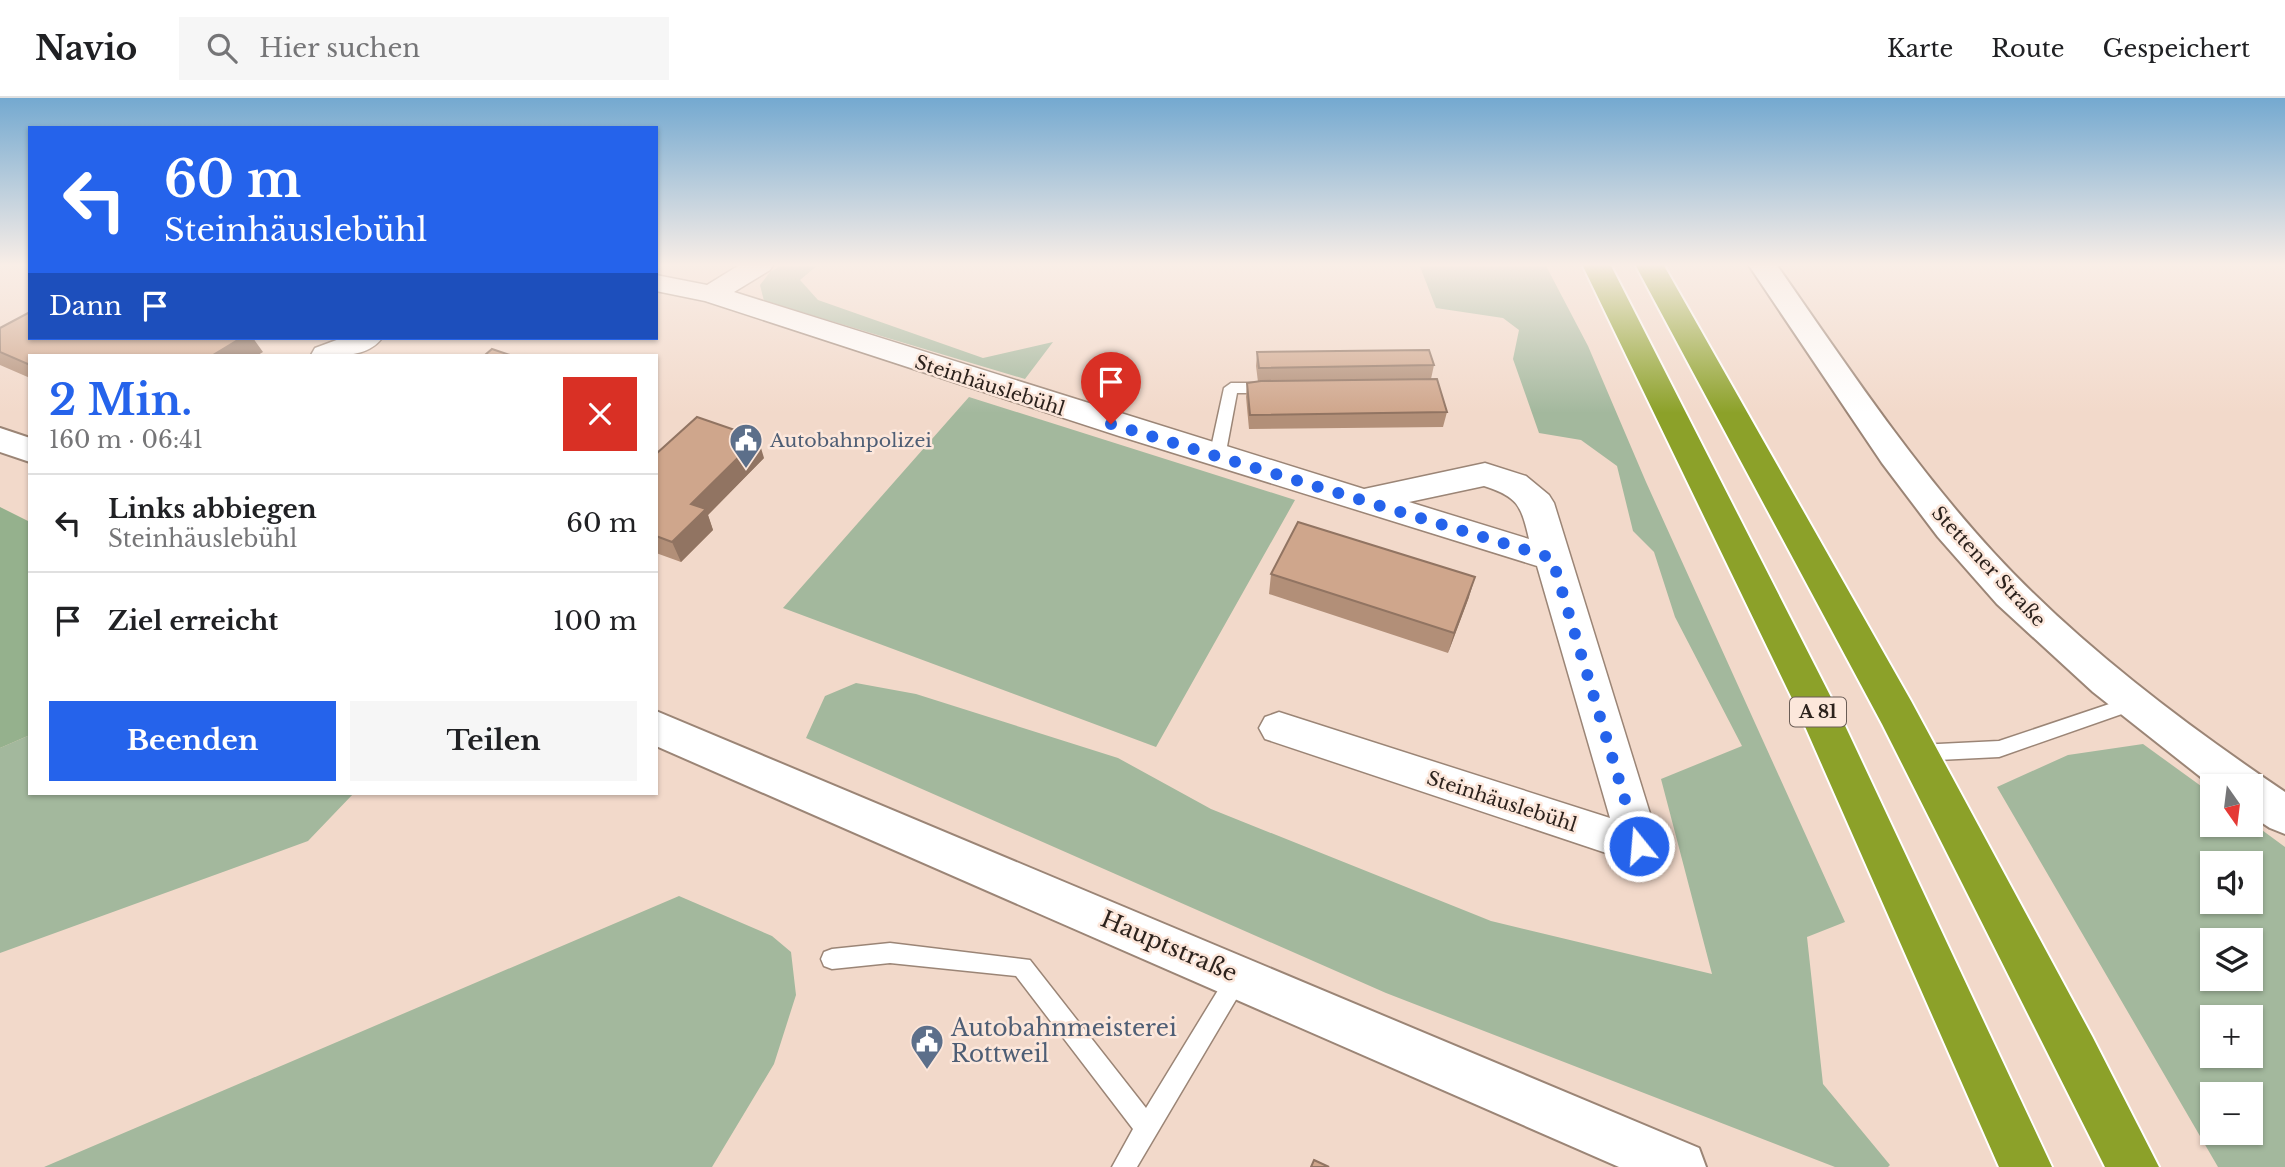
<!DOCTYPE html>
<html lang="de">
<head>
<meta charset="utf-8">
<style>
	body { margin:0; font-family:"Libre Baskerville",serif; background:#f6f6f6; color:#202124; height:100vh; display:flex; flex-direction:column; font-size:26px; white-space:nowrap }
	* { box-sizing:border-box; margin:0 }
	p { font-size:23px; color:#757577 }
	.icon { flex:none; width:38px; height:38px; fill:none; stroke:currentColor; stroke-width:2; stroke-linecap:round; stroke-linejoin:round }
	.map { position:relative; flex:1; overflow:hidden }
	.drawer { position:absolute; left:28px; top:256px; width:630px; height:441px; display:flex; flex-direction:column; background:#fff; border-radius:0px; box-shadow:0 2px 5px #0004 }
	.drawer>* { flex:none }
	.hud { position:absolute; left:28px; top:28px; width:630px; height:214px; border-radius:0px; box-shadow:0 2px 5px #0004; background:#2563eb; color:#fff; overflow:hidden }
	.needle { width:46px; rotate:166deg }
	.controls { position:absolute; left:2200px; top:676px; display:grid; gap:14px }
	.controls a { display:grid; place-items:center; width:63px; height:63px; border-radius:0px; background:#fff; box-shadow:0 2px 5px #0004; font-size:35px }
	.pin { position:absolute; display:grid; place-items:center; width:60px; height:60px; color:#fff; margin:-72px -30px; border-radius:50% 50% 50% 0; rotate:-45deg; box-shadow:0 0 7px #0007 }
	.pin .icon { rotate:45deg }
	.me { position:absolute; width:77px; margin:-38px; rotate:343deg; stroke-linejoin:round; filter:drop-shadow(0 0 5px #0008) }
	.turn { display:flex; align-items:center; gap:24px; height:147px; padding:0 21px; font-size:32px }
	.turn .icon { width:91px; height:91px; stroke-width:2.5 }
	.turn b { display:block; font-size:49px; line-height:60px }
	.then { display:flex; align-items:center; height:66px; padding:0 21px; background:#0003; gap:14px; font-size:26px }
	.round { display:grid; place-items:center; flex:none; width:74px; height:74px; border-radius:0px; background:#f6f6f6 }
	.head { display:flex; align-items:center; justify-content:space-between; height:119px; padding:0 21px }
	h1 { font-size:42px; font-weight:800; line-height:52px; color:#2563eb }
	.cta { display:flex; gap:14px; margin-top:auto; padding:14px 21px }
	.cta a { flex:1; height:80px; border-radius:0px; background:#2563eb; color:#fff; font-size:28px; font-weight:800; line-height:80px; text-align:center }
	.cta a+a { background:#f6f6f6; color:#202124 }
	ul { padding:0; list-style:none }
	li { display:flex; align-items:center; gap:21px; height:98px; padding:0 21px; border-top:2px solid #e0e0e0 }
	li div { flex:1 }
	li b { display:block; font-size:26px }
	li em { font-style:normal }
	header { display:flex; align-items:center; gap:42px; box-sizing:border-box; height:98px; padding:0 35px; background:#fff; border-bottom:2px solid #e0e0e0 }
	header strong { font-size:33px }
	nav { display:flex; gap:38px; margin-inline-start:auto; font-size:24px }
	.search { width:490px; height:63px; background:#f6f6f6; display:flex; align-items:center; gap:18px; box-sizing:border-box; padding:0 24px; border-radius:0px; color:#757577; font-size:26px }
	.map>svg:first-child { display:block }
</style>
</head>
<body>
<header>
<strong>Navio</strong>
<div class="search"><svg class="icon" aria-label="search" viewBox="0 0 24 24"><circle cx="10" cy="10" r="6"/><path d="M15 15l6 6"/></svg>Hier suchen</div>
<nav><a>Karte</a><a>Route</a><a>Gespeichert</a></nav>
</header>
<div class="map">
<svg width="2285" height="1069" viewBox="0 0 2285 1069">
	<rect width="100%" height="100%" fill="#f2d9ca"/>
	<path fill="#a3b89d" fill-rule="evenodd" d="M784 166H819L800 182 818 202 983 260 1053 244 1025 281 764 203 760 187 770 174Z
		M1419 166H1545L1588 248 1646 384 1845 824 1807 839 1823 986 1890 1067 1888 1069H1835L1386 895 806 640 825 598 856 585 916 596 1118 660 1211 711 1491 823 1712 876 1661 681 1742 648 1675 519 1654 454 1633 433 1617 368 1581 342 1539 335 1513 261 1519 232 1503 220 1436 210Z
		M969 299 1295 402 1156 649 783 510Z
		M30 637V695H354L308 743 0 855V650Z
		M2143 646 2212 696V726H2250L2251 724 2285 749V1069H2218L1997 689 2068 657ZM2212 765H2250V803H2212ZM2212 842H2250V880H2212ZM2212 919H2250V957H2212ZM2212 996H2250V1034H2212Z
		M679 798 772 838 791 854 796 897 774 966 712 1069H44Z"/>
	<path fill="#95b18d" d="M0 409 30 424V637L0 650Z"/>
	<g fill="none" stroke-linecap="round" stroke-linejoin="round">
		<defs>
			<path id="lane" d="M1231 285H1269L1276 290 1269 295H1237L1225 359 1217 364 1209 359 1224 290Z
				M2133 598 2139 600 2142 605 2139 610 1999 659 1918 663 1911 661 1909 655 1911 649 1918 647 1999 643Z
				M890 845 1030 862 1146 1010 1231 871 1239 868 1247 871 1250 878 1137 1069H1112L1133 1031 1016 878 890 865 832 871 824 868 821 861 824 854 832 851Z"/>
			<path id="street" d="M741 166H774L770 172 734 194 1364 391 1485 365 1526 378 1549 397 1554 405 1660 748 1654 761 1639 766 1265 641 1259 630 1265 619 1279 614 1610 720 1537 468 1119 338 705 203 656 193V177L707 187ZM1484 388C1518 399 1521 407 1529 441L1409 404Z
				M342 240H382C367 261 333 258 311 257L315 250Z"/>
			<path id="secondary" d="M1748 166H1776C1845 265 1912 366 1994 455 2078 546 2183 625 2285 694V736L2270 730 2250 717V688H2212L2093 594 1997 506 1938 439 1882 365Z
				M0 330 30 340V364L0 354Z
				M656 613 1699 1050 1706 1069H1619L656 648Z"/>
			<path id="highway" d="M1582 166H1610L1840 617 2052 1069H1999L1800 617Z
				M1635 166H1663L1911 603 2092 938 2159 1069H2105L1882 626Z"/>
		</defs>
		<use href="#lane" stroke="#9b8576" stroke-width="3"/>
		<use href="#street" stroke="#9b8576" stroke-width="3"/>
		<use href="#secondary" stroke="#9b8576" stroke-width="4"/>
		<use href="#highway" stroke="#fff" stroke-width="4"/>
		<use href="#lane" fill="#fff" fill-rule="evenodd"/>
		<use href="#street" fill="#fff" fill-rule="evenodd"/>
		<use href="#secondary" fill="#fff" fill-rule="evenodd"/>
		<use href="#highway" fill="#8ca129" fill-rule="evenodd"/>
	</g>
	<path fill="#b28f78" d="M0 230 263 254 30 257V280L0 267Z
		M1257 254 1434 267 1431 281 1447 314 1443 329 1249 331 1246 299 1247 285 1258 284 1256 268Z
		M656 356 764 360 708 417 713 432 681 464 656 455Z
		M1271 476 1469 499 1448 555 1269 496Z"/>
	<path fill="#917462" d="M241 240H253L263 254 258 257H213Z
		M758 340 764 360 708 417 713 432 681 464 672 444 691 406Z
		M1475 479 1469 499 1448 555 1454 535Z"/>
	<path fill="#cfa68c" stroke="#917462" stroke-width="2" d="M30 214V240H241L213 257H30V267L0 254V230Z
		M492 251 510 257H485Z
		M1429 252 1434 267 1259 270 1257 254Z
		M1437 281 1447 314 1250 317 1247 285 1261 283Z
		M697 319 758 340 691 406 706 411 672 444 656 438V356Z
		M1298 424 1475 479 1454 535 1271 476Z
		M1314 1062 1329 1069H1311Z"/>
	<linearGradient id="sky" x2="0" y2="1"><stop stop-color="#74a9d0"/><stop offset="0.53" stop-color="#f9eee7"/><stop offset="1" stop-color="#f9eee7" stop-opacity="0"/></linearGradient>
	<rect width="2285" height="315" fill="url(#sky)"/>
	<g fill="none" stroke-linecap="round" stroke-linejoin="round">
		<path stroke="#2563eb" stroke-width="12" stroke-dasharray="0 21.6" d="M1111 326 1552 460 1639 748"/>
	</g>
	<defs>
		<symbol id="civic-pin" viewBox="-11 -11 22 30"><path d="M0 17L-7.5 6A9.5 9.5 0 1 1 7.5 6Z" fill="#5c6f8a" stroke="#fce7db"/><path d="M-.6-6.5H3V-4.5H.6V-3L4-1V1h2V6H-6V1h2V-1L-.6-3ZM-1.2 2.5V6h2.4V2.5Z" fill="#fff"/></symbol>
	</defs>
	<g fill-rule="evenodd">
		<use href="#civic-pin" x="727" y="323" width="38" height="52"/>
		<use href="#civic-pin" x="908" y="924" width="38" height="52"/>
	</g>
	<g text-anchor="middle" stroke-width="5" stroke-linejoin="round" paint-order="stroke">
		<rect fill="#fce7db" stroke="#6a5d56" stroke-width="2" x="1790" y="599.5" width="56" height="29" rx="5"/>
		<g font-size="18" font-weight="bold" fill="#2c221d">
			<text x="1818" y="620">A 81</text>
		</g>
		<g font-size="19" fill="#2c221d" stroke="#fce7db">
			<text transform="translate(990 287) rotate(18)" y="7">Steinhäuslebühl</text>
			<text transform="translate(1989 468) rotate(47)" y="7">Stettener Straße</text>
			<text transform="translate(1502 703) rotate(18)" y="7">Steinhäuslebühl</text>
		</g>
		<g font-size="19" fill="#4e5e75" stroke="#fce7db" text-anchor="start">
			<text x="770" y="349">Autobahnpolizei</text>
		</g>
		<g font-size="23" fill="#2c221d" stroke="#fce7db">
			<text transform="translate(1169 848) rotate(23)" y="8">Hauptstraße</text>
		</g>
		<g font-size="23" fill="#4e5e75" stroke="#fce7db" text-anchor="start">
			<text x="951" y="938">Autobahnmeisterei<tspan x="951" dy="26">Rottweil</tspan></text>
		</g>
	</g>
</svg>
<div class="controls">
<a><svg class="needle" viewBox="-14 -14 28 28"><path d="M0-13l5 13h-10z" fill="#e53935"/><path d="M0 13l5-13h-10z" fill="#757577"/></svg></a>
<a><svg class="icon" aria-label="sound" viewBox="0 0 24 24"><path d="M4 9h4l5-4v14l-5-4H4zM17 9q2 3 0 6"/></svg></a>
<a><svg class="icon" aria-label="layers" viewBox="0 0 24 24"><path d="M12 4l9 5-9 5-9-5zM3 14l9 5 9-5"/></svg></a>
<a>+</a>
<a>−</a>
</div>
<div class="pin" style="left:1111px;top:326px;background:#d93025"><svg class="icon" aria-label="arrive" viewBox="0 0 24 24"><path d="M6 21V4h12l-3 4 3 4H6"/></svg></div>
<svg class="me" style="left:1639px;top:748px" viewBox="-20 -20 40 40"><circle r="17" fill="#2563eb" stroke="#fff" stroke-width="3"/><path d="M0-11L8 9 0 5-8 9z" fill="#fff"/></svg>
<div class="hud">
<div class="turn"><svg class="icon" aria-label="left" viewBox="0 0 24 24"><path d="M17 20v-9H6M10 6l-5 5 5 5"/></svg><div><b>60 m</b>Steinhäuslebühl</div></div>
<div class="then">Dann<svg class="icon" aria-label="arrive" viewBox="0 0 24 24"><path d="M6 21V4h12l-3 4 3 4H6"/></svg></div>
</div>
<section class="drawer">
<div class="head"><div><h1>2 Min.</h1><p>160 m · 06:41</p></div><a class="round" style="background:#d93025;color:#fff"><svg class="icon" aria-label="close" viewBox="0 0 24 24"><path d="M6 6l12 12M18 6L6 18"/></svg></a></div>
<ul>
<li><svg class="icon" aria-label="left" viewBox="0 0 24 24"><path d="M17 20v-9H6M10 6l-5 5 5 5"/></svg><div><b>Links abbiegen</b><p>Steinhäuslebühl</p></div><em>60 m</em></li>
<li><svg class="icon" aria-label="arrive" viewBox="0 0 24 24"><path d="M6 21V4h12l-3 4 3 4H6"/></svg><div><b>Ziel erreicht</b></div><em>100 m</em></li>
</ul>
<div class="cta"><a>Beenden</a><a>Teilen</a></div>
</section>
</div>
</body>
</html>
